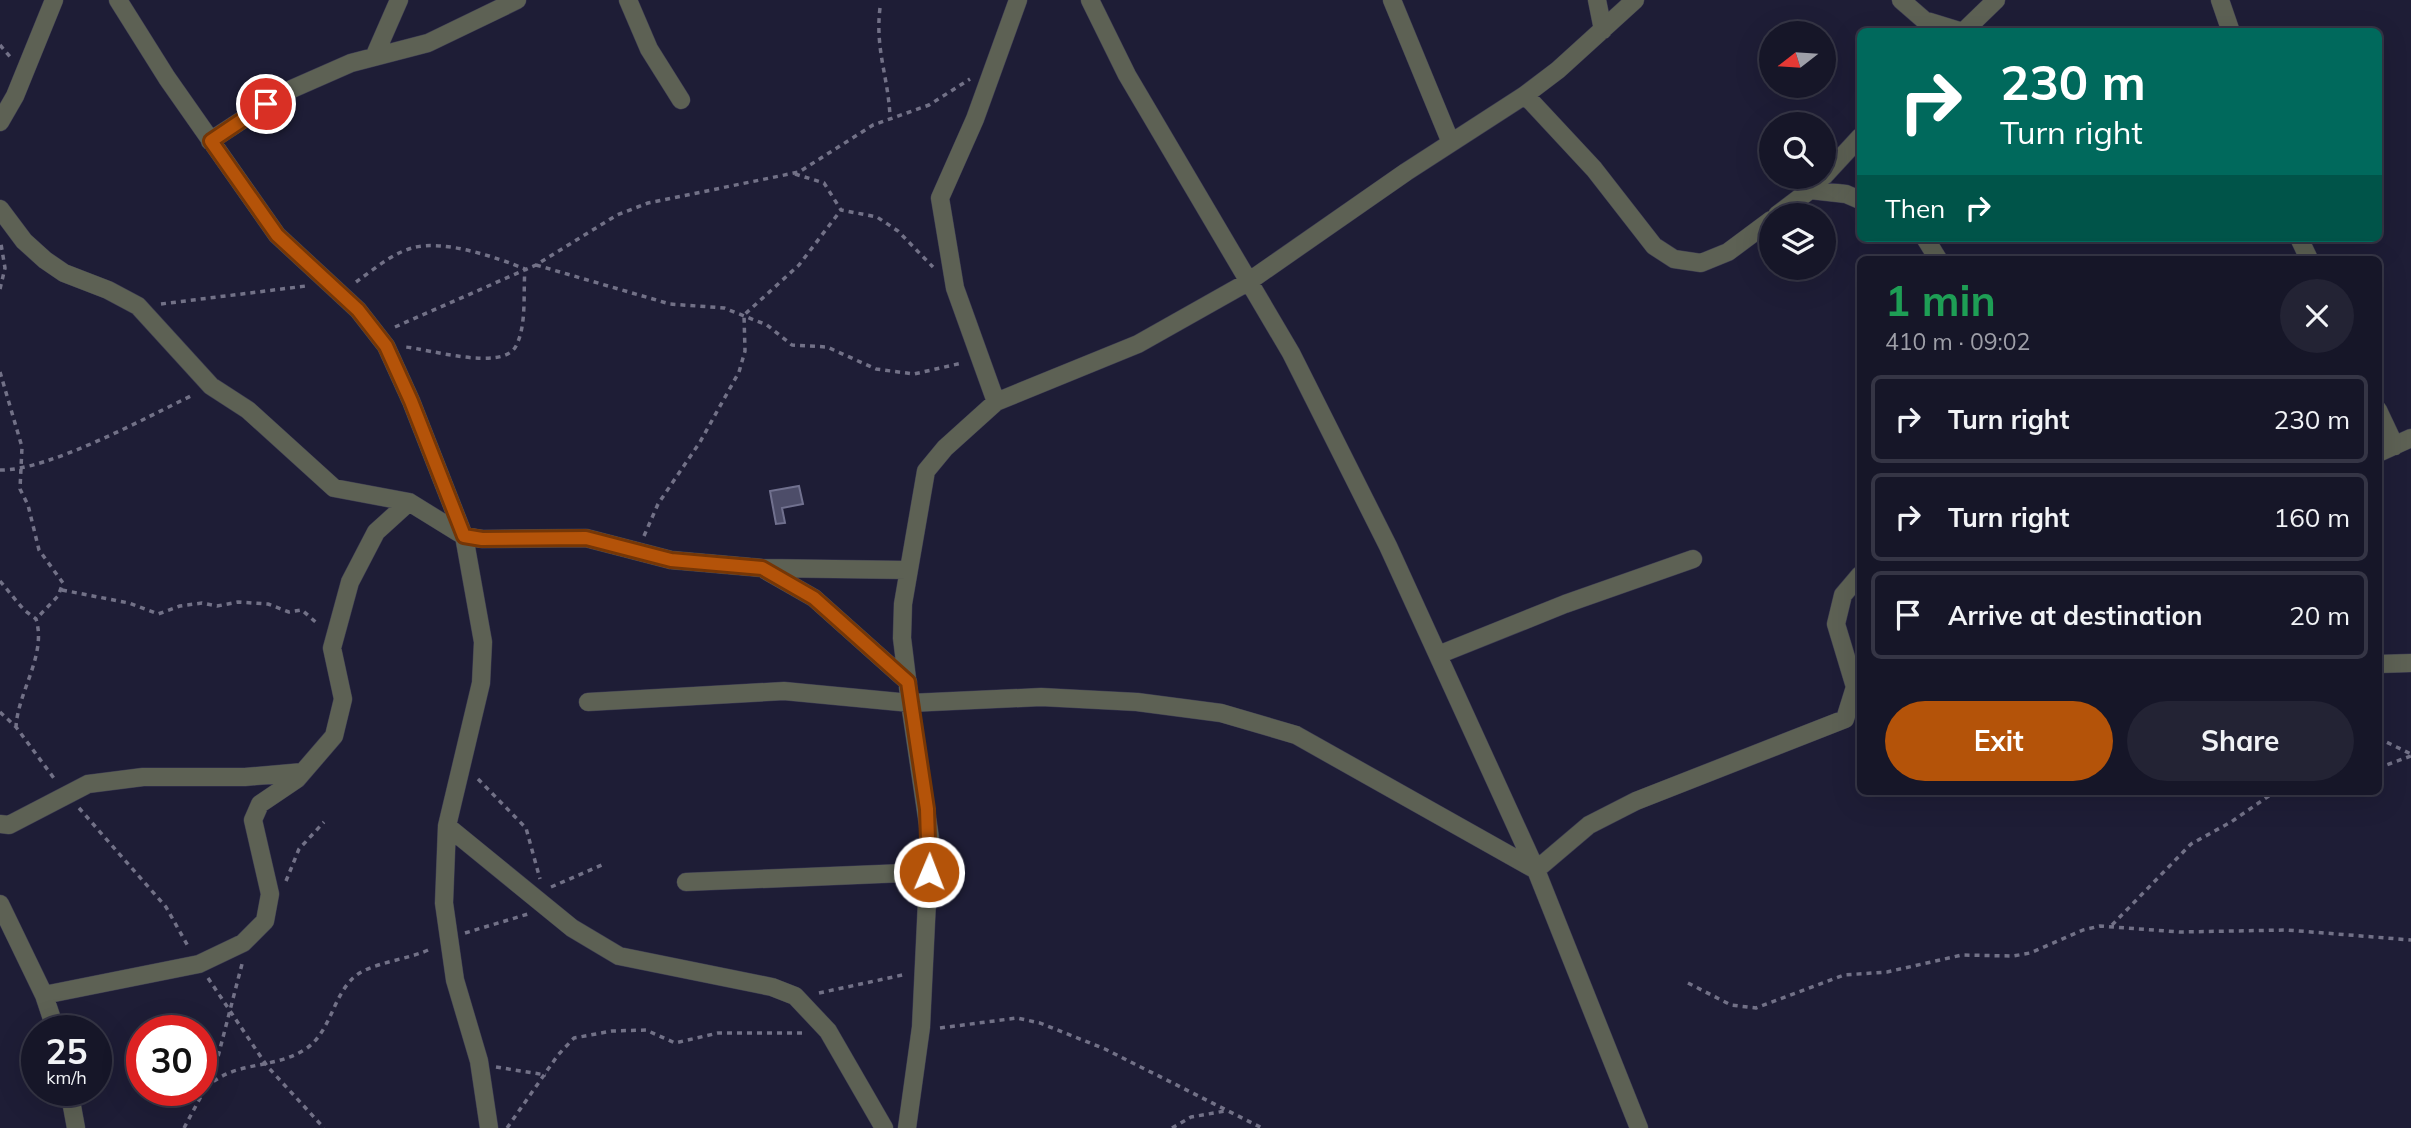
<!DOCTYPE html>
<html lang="en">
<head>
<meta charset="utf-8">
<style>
	body { margin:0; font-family:Mulish,sans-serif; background:#232334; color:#f1f3f6; height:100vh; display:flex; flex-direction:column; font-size:26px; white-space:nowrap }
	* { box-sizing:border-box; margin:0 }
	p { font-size:23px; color:#9e9fa8 }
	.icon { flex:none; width:38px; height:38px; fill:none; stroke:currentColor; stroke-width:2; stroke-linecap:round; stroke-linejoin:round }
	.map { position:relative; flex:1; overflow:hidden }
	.details { position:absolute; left:1857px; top:256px; width:525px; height:539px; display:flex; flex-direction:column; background:#161628; border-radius:10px; box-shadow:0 7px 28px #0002,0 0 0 2px #353545 }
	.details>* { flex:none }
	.top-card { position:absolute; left:1857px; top:28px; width:525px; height:214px; border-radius:10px; box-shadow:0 7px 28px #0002,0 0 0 2px #353545; background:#00695c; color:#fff; overflow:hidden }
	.needle { width:46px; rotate:253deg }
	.tools { position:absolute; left:1759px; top:21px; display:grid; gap:14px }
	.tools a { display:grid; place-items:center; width:77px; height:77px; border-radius:50%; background:#161628; box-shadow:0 7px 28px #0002,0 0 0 2px #353545; font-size:35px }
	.speed { position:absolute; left:21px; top:1015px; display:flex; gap:14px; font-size:35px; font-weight:700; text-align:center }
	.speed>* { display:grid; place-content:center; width:91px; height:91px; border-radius:50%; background:#161628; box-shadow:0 7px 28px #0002,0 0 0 2px #353545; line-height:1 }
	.speed small { font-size:18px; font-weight:400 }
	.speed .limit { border:10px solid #d22; background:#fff; color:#111 }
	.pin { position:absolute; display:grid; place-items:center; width:60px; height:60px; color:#fff; margin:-30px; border:4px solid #fff; border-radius:50%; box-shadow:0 2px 7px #0007 }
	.me { position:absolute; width:77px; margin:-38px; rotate:1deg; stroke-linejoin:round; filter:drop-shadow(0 0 5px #0008) }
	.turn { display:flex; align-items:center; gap:24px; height:147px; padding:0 28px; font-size:32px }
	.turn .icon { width:91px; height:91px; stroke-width:2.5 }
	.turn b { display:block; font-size:49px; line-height:60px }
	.then { display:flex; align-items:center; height:66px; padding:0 28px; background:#0003; gap:14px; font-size:26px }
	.round { display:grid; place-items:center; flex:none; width:74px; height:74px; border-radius:37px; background:#232334 }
	.summary { display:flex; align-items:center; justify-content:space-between; height:119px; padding:0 28px }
	h1 { font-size:42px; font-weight:700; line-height:52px; color:#1e9e55 }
	.action { display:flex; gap:14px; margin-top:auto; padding:14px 28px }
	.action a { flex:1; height:80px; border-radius:42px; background:#b45309; color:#fff; font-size:28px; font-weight:700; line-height:80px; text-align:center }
	.action a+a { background:#232334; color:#f1f3f6 }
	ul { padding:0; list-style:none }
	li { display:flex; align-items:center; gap:21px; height:88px; margin:0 14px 10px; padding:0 14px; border:4px solid #353545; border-radius:10px }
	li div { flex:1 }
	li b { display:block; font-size:26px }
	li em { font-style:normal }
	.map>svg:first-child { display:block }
</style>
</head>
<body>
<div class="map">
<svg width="2411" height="1128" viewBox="0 0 2411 1128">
	<rect width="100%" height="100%" fill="#1e1d36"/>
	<path fill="#4d4d69" stroke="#71718f" stroke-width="2" d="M799 486 803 504 782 508 785 523 776 524 770 491Z"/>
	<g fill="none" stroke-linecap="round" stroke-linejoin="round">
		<defs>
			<path id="minor" d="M118 0 167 78 277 235 358 310 386 346 411 401 464 536 483 642 481 683 447 826 444 903 455 980 479 1061 489 1128
				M628 0 649 49 681 100
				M1090 0 1127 75 1291 353 1388 546 1536 870 1639 1128
				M1392 0 1451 143
				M1597 0 1603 30
				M1901 0 1924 20 1963 32 1996 0
				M2220 0 2231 32
				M374 57 399 0
				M1525 95 1594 169 1654 246 1674 259 1701 263 1728 252 1771 220
				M0 122 15 96 54 0
				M210 141 285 92 351 63 428 43 517 0
				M1824 176 1860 137
				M0 209 24 241 45 260 64 273 108 290 138 306 211 386 248 410 334 488 409 502 464 536 482 539 586 538 671 560 762 568 907 570
				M1777 215 1810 190 1846 194 1860 200
				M1925 238 1938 259
				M2299 238 2309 259
				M996 402 955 288 940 198 975 119 1018 0
				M2378 410 2395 446
				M2378 453 2411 438
				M765 570 814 598 908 682
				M1438 655 1565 604 1693 559
				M2378 664 2411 663
				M588 702 784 691 910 703 1041 697 1137 702 1221 713 1296 735 1536 870
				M0 824 9 825 88 784 143 777H245L303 772
				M447 826 572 928 619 956 772 987 795 996 828 1031 884 1128
				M1536 870 1589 825 1636 801 1845 719 1855 687 1836 624 1843 595 1860 575
				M686 882 929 872
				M0 904 44 995 56 1031
				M44 995 199 964 243 943 265 921 270 894 253 820 260 804 297 779 334 736 343 699 332 648 350 582 376 532 409 502
				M69 1090 76 1128
				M907 1128 921 1027 930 838 910 703 902 638 903 604 926 471 945 448 996 402 1138 344 1248 282 1406 172 1525 95 1558 70 1635 0"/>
		</defs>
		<use href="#minor" stroke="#3b3a52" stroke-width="19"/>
		<path stroke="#727187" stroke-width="3.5" stroke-dasharray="5 5" stroke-linecap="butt" d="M880 8C875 49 888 76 890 116
			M0 45 12 59
			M795 174 824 183 841 210 877 217 898 231 933 267
			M536 265 670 304 724 308 767 325 792 345 827 347 876 369 914 374 962 363
			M356 282C373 270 391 254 412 248 443 239 496 257 525 269 523 291 527 325 516 346 503 372 429 349 405 347
			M0 289 5 268 1 244
			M161 304 306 286
			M395 327 536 265 617 215 648 203 799 172 873 125 929 105 970 79
			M0 372 22 447 20 489 28 505 39 550 63 583 58 596 36 619
			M0 470C48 471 147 417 193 395
			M644 536 658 504 700 442 739 372 745 351 744 315 799 265 841 210
			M0 581 24 610 36 619C47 655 18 691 16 727
			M62 590 129 603 158 614 180 606 202 603 217 606 238 602 268 604 289 612 302 610 319 625
			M0 712 16 727 56 781
			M2378 738 2411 754
			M2378 768 2411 756
			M478 779 526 828 540 879
			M79 808 166 907 189 948
			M286 881 299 849 324 822
			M551 887 604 864
			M2112 925 2191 844 2231 822 2276 791
			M465 933 528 914
			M208 978 267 1066 324 1128
			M1688 983 1731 1005 1756 1008 1844 975 1887 972 1962 955 2013 956 2030 953 2083 930 2100 926 2179 932 2287 930 2411 940
			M819 993 907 974
			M940 1028 1017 1018 1040 1023 1105 1049 1262 1128
			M496 1067 546 1075
			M206 1088C234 1060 272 1070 304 1050 330 1034 332 999 352 979 368 962 411 960 432 948
			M184 1128 214 1072 242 964
			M507 1128 558 1055 574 1038 612 1031 646 1030 675 1043 718 1033H805
			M1172 1128 1191 1117 1225 1111"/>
		<use href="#minor" stroke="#5d6154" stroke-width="18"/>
	</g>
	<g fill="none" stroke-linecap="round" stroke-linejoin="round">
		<defs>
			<path id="route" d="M266 104 211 141 277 235 358 310 386 346 411 401 464 536 482 539 586 538 671 560 762 568 814 598 908 682 927 809 929 872"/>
		</defs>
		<use href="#route" stroke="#753606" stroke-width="18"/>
		<use href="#route" stroke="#b45309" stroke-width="12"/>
	</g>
</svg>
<div class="tools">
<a><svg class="needle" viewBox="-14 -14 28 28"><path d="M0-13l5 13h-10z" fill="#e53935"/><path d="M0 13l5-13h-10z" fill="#9e9fa8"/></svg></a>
<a><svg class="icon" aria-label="search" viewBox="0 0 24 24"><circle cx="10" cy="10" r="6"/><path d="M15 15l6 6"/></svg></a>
<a><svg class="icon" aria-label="layers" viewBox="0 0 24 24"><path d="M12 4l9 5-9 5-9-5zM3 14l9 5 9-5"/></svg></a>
</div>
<div class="speed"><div>25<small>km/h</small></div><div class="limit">30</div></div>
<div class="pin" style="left:266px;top:104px;background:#d93025"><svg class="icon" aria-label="arrive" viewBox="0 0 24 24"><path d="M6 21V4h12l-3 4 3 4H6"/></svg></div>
<svg class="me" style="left:929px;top:872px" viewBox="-20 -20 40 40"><circle r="17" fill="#b45309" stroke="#fff" stroke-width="3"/><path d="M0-11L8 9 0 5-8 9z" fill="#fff"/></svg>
<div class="top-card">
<div class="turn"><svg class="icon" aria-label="right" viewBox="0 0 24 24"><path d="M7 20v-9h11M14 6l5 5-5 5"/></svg><div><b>230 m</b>Turn right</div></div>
<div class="then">Then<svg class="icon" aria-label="right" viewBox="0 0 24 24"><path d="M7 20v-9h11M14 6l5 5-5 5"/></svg></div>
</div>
<section class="details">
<div class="summary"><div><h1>1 min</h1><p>410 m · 09:02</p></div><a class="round"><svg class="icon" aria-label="close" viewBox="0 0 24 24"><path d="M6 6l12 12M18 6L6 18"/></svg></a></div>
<ul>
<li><svg class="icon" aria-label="right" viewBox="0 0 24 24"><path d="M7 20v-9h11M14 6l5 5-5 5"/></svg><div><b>Turn right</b></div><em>230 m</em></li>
<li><svg class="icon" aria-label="right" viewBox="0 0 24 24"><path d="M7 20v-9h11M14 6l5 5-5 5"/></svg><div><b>Turn right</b></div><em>160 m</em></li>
<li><svg class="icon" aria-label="arrive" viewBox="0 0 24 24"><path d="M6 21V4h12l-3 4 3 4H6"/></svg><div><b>Arrive at destination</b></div><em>20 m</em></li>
</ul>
<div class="action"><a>Exit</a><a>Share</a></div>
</section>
</div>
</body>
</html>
